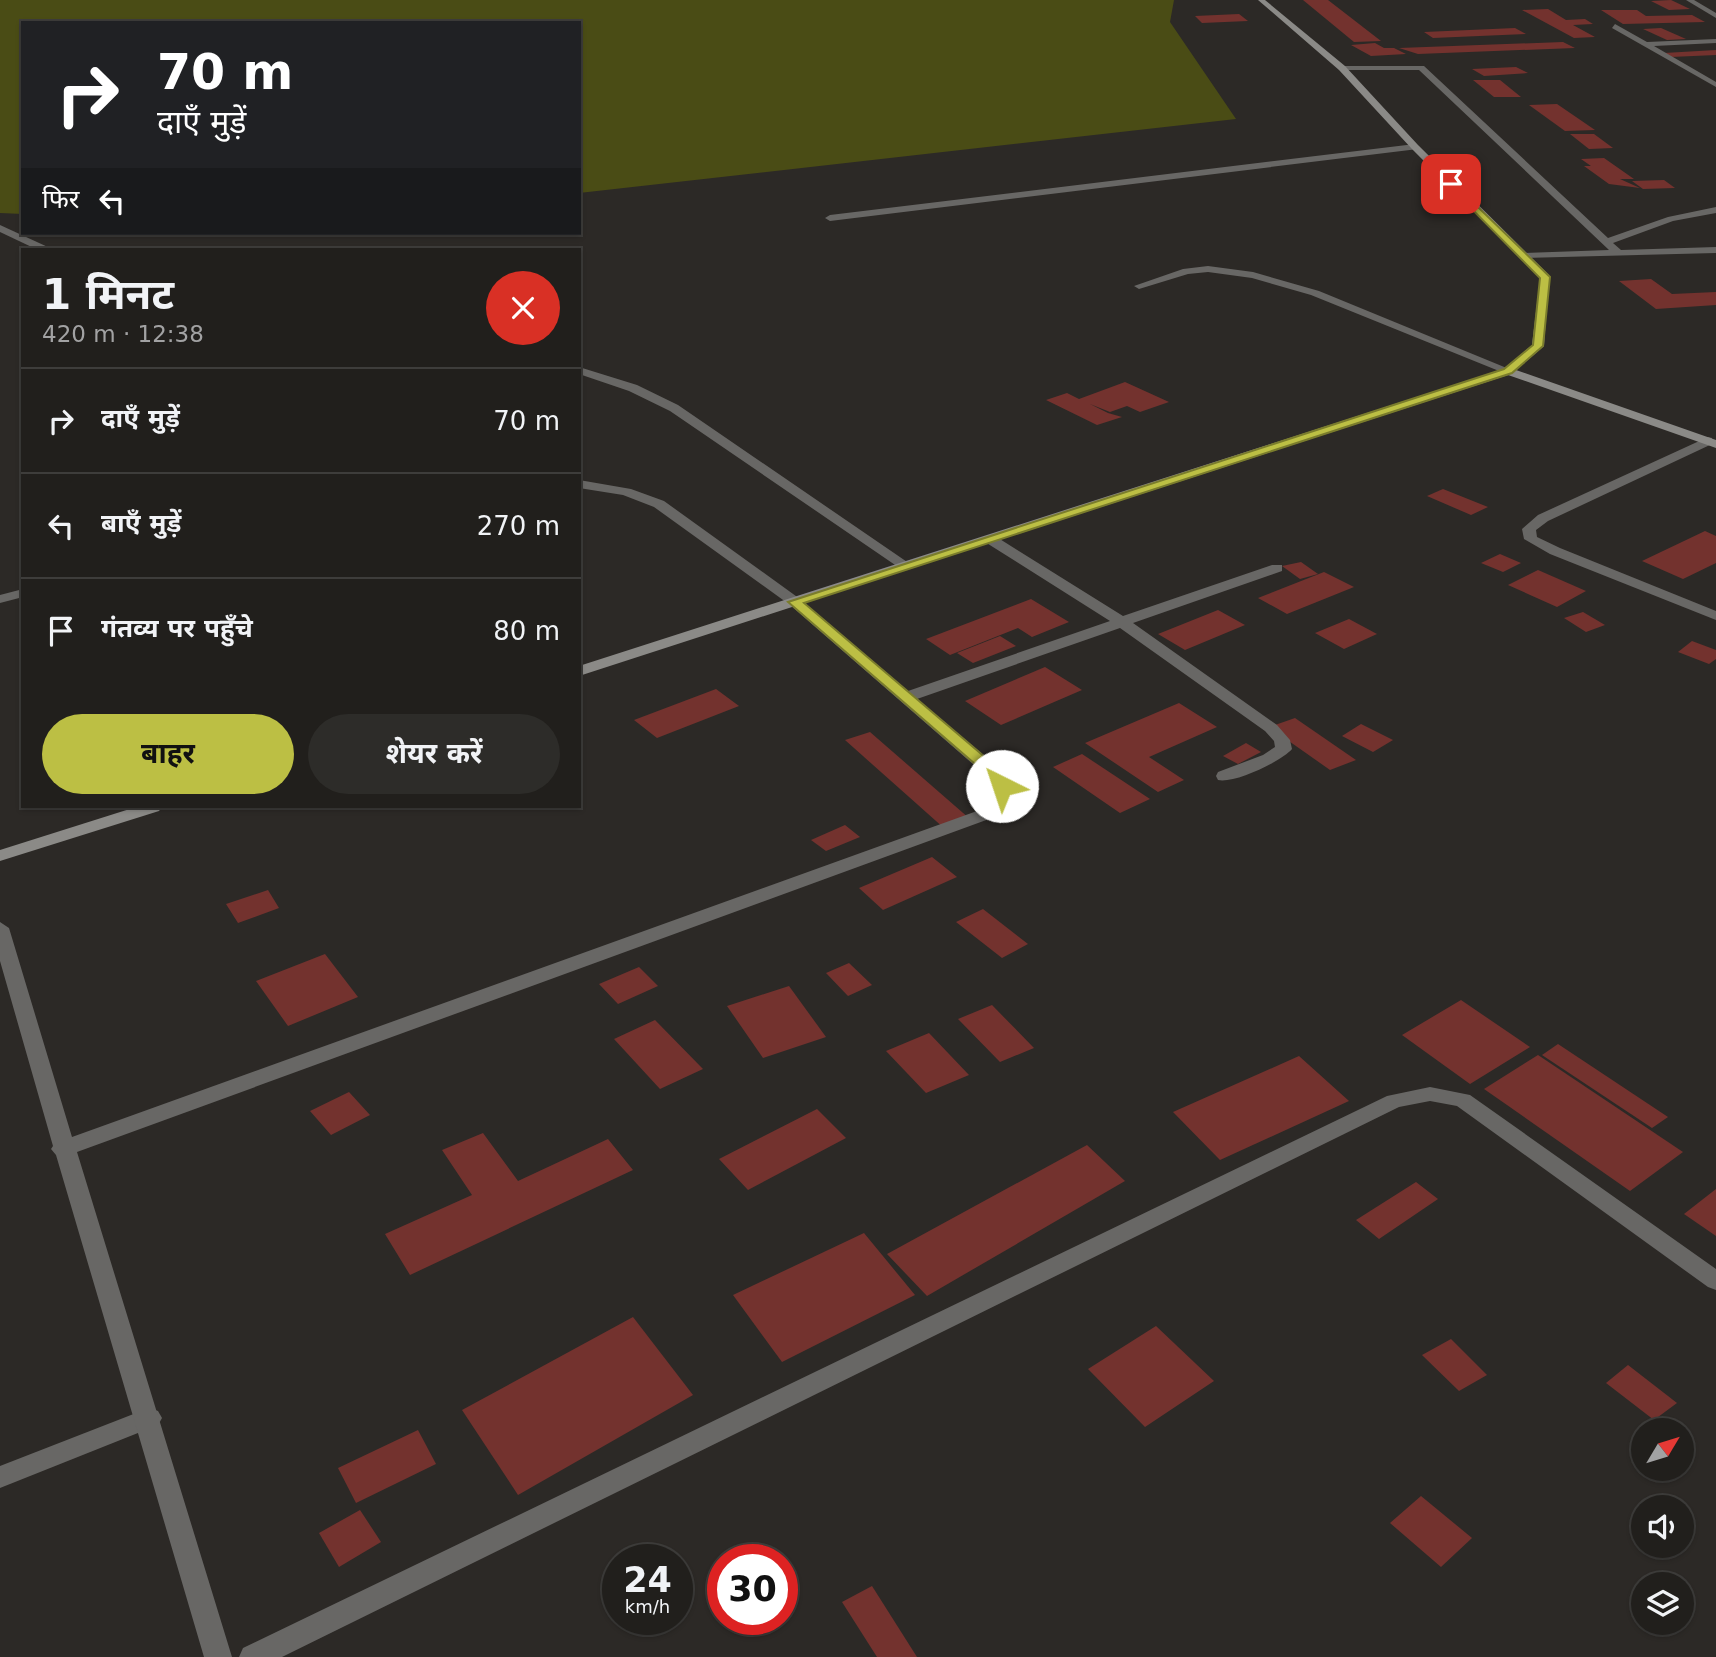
<!DOCTYPE html>
<html lang="hi">
<head>
<meta charset="utf-8">
<style>
  body { margin:0; font-family:"DejaVu Sans","Noto Sans Devanagari",sans-serif; background:#2d2c29; color:#f1f3f6; height:100vh; display:flex; flex-direction:column; font-size:26px; white-space:nowrap }
  * { box-sizing:border-box; margin:0 }
  p { font-size:23px; color:#a2a2a3 }
  .icon { flex:none; width:38px; height:38px; fill:none; stroke:currentColor; stroke-width:2; stroke-linecap:round; stroke-linejoin:round }
  .map { position:relative; flex:1; overflow:hidden }
  .details { position:absolute; left:21px; top:248px; width:560px; height:560px; display:flex; flex-direction:column; background:#211f1c; border-radius:0px; box-shadow:0 2px 5px #0004,0 0 0 2px #3e3d3b }
  .details>* { flex:none }
  .top-card { position:absolute; left:21px; top:21px; width:560px; height:214px; border-radius:0px; box-shadow:0 2px 5px #0004,0 0 0 2px #3e3d3b; background:#202124; color:#fff; overflow:hidden }
  .needle { width:46px; rotate:52deg }
  .controls { position:absolute; left:1631px; top:1418px; display:grid; gap:14px }
  .controls a { display:grid; place-items:center; width:63px; height:63px; border-radius:50%; background:#211f1c; box-shadow:0 2px 5px #0004,0 0 0 2px #3e3d3b; font-size:35px }
  .speed { position:absolute; left:602px; top:1544px; display:flex; gap:14px; font-size:35px; font-weight:700; text-align:center }
  .speed>* { display:grid; place-content:center; width:91px; height:91px; border-radius:50%; background:#211f1c; box-shadow:0 2px 5px #0004,0 0 0 2px #3e3d3b; line-height:1 }
  .speed small { font-size:18px; font-weight:400 }
  .speed .limit { border:10px solid #d22; background:#fff; color:#111 }
  .pin { position:absolute; display:grid; place-items:center; width:60px; height:60px; color:#fff; margin:-30px; border-radius:14px; box-shadow:0 4px 10px #0006 }
  .me { position:absolute; width:77px; margin:-38px; rotate:319deg; stroke-linejoin:round; filter:drop-shadow(0 0 5px #0008) }
  .turn { display:flex; align-items:center; gap:24px; height:147px; padding:0 21px; font-size:32px }
  .turn .icon { width:91px; height:91px; stroke-width:2.5 }
  .turn b { display:block; font-size:49px; line-height:60px }
  .then { display:flex; align-items:center; height:66px; padding:0 21px; background:#0003; gap:14px; font-size:26px }
  .round { display:grid; place-items:center; flex:none; width:74px; height:74px; border-radius:37px; background:#2d2c29 }
  .head { display:flex; align-items:center; justify-content:space-between; height:119px; padding:0 21px }
  h1 { font-size:42px; font-weight:700; line-height:52px }
  .cta { display:flex; gap:14px; margin-top:auto; padding:14px 21px }
  .cta a { flex:1; height:80px; border-radius:42px; background:#bcbf44; color:#111; font-size:28px; font-weight:700; line-height:80px; text-align:center }
  .cta a+a { background:#2d2c29; color:#f1f3f6 }
  ul { padding:0; list-style:none }
  li { display:flex; align-items:center; gap:21px; height:105px; padding:0 21px; border-top:2px solid #3e3d3b }
  li div { flex:1 }
  li b { display:block; font-size:26px }
  li em { font-style:normal }
  .map>svg:first-child { display:block }
  .green { fill:#4a4c15 }
  .building { fill:#73322e }
  .lines { fill:none; stroke-linecap:round; stroke-linejoin:round }
  .lane { fill:#686765; fill-rule:evenodd }
  .street { fill:#686765; fill-rule:evenodd }
  .secondary { fill:#8b8a87; fill-rule:evenodd }
  .route { fill:#bcbf44; stroke:#7a7c2c; stroke-width:2 }
</style>
</head>
<body>
<div class="map">
<svg width="1716" height="1657" viewBox="0 0 1716 1657">
  <rect width="100%" height="100%" fill="#2c2926"/>
  <polygon class="green" points="0,0 1174,0 1170,22 1236,119 579,193 579,23 23,23 23,214 0,213"/>
  <g class="building">
    <polygon points="1303,0 1328,0 1381,41 1354,42"/>
    <polygon points="1671,0 1690,9 1669,10 1651,1"/>
    <polygon points="1548,9 1566,20 1585,19 1593,24 1573,25 1595,37 1574,38 1522,10"/>
    <polygon points="1601,10 1637,10 1646,16 1692,15 1705,22 1623,24"/>
    <polygon points="1239,14 1248,21 1202,23 1195,16"/>
    <polygon points="1515,28 1526,34 1433,38 1424,32"/>
    <polygon points="1661,28 1686,39 1667,40 1643,29"/>
    <polygon points="1563,42 1575,48 1418,54 1399,48"/>
    <polygon points="1375,43 1384,48 1394,48 1406,54 1371,56 1351,45"/>
    <polygon points="1716,50 1716,55 1671,57 1664,53"/>
    <polygon points="1516,67 1528,73 1484,76 1472,69"/>
    <polygon points="1473,80 1500,80 1521,97 1494,97"/>
    <polygon points="1557,104 1595,130 1565,131 1529,105"/>
    <polygon points="1570,134 1594,134 1613,148 1589,149"/>
    <polygon points="1604,158 1634,179 1620,179 1640,188 1609,184 1584,166 1591,166 1581,159"/>
    <polygon points="1664,180 1675,188 1643,189 1632,181"/>
    <polygon points="1651,279 1672,294 1716,292 1716,305 1656,309 1619,281"/>
    <polygon points="1125,382 1169,402 1140,412 1127,406 1110,412 1090,404 1108,413 1122,417 1097,425 1046,400 1067,393 1079,399"/>
    <polygon points="1443,489 1488,507 1471,515 1427,496"/>
    <polygon points="1705,531 1716,536 1716,563 1683,579 1642,561"/>
    <polygon points="1500,554 1521,563 1503,572 1481,563"/>
    <polygon points="1301,562 1318,574 1300,579 1282,566"/>
    <polygon points="1538,570 1586,591 1557,607 1508,585"/>
    <polygon points="1324,572 1354,587 1287,614 1258,598"/>
    <polygon points="1031,599 1069,622 1032,637 1018,628 950,655 926,639"/>
    <polygon points="1218,610 1245,625 1185,650 1158,634"/>
    <polygon points="1583,612 1605,625 1586,632 1564,618"/>
    <polygon points="1349,619 1377,634 1344,649 1315,633"/>
    <polygon points="1000,636 1016,646 973,663 957,653"/>
    <polygon points="1692,641 1716,650 1716,659 1709,664 1678,652"/>
    <polygon points="1045,667 1082,690 1001,725 965,701"/>
    <polygon points="716,689 739,706 657,738 634,720"/>
    <polygon points="1179,703 1217,727 1149,757 1184,780 1158,792 1085,743"/>
    <polygon points="1295,718 1356,760 1330,770 1269,727"/>
    <polygon points="1361,724 1393,740 1373,752 1342,736"/>
    <polygon points="870,732 970,819 945,829 845,740"/>
    <polygon points="1246,743 1261,752 1238,764 1223,756"/>
    <polygon points="1082,754 1150,799 1120,813 1053,767"/>
    <polygon points="845,825 860,837 826,851 811,840"/>
    <polygon points="932,857 957,877 883,910 859,888"/>
    <polygon points="268,890 279,908 238,923 226,904"/>
    <polygon points="983,909 1028,944 1002,958 956,922"/>
    <polygon points="325,954 358,997 288,1026 256,981"/>
    <polygon points="849,963 872,985 848,996 826,973"/>
    <polygon points="639,967 658,986 618,1004 599,984"/>
    <polygon points="789,986 826,1037 763,1058 727,1006"/>
    <polygon points="1461,1000 1530,1047 1470,1084 1402,1035"/>
    <polygon points="992,1005 1034,1048 1000,1062 958,1019"/>
    <polygon points="655,1020 703,1069 660,1089 614,1039"/>
    <polygon points="929,1033 969,1075 926,1093 886,1051"/>
    <polygon points="1558,1044 1668,1117 1652,1128 1542,1055"/>
    <polygon points="1538,1055 1683,1152 1630,1191 1484,1089"/>
    <polygon points="1299,1056 1349,1101 1220,1160 1173,1112"/>
    <polygon points="349,1092 370,1115 331,1135 310,1111"/>
    <polygon points="817,1109 846,1138 748,1190 719,1159"/>
    <polygon points="483,1133 518,1181 608,1139 633,1170 410,1275 385,1234 472,1195 442,1150"/>
    <polygon points="1087,1145 1125,1181 927,1296 887,1254"/>
    <polygon points="1416,1182 1438,1199 1379,1239 1356,1220"/>
    <polygon points="1716,1189 1716,1236 1684,1214"/>
    <polygon points="864,1233 915,1295 782,1362 733,1295"/>
    <polygon points="633,1317 693,1395 518,1495 462,1410"/>
    <polygon points="1156,1326 1214,1381 1145,1427 1088,1369"/>
    <polygon points="1451,1339 1487,1375 1459,1391 1422,1355"/>
    <polygon points="1628,1365 1677,1403 1654,1420 1606,1383"/>
    <polygon points="418,1430 436,1464 356,1503 338,1468"/>
    <polygon points="1421,1496 1472,1538 1441,1567 1390,1523"/>
    <polygon points="360,1510 381,1542 339,1567 319,1533"/>
    <polygon points="872,1586 917,1657 877,1657 842,1602"/>
  </g>
  <g class="lines">
    <g class="lane">
      <polygon points="1686,0 1694,0 1716,13 1716,18"/>
      <polygon points="1615,24 1647,42 1716,39 1716,43 1654,46 1716,82 1716,87 1612,28"/>
      <polygon points="1342,66 1424,66 1608,238 1668,217 1716,207 1716,213 1673,221 1613,243 1621,250 1716,247 1716,253 1520,258 1520,254 1524,253 1609,250 1419,70 1339,70"/>
      <polygon points="1415,144 1418,149 830,221 825,218 830,215"/>
      <polygon points="1208,266 1253,272 1319,291 1514,371 1504,373 1311,295 1252,278 1208,272 1188,274 1139,289 1134,286 1183,269"/>
      <polygon points="23,589 23,597 0,603 0,595"/>
      <polygon points="149,1408 158,1411 162,1418 158,1425 0,1488 0,1466"/>
    </g>
    <g class="street">
      <polygon points="0,225 50,248 51,250 38,250 0,232"/>
      <polygon points="579,367 637,385 678,405 913,566 906,570 901,569 670,411 629,391 579,374"/>
      <polygon points="1708,437 1712,438 1712,444 1548,521 1536,530 1537,537 1560,548 1716,611 1716,620 1550,554 1524,539 1522,529 1538,515"/>
      <path d="M579,480L631,489L664,501L800,599L908,691L1110,621L985,542V536H995L1123,616L1272,565H1282V571L1133,623L1277,725L1290,740L1292,749C1282,761 1234,784 1218,780L1216,776L1218,772L1263,755L1275,747L1274,741L1265,731L1120,628L917,699L986,757L1010,786V805L989,819L77,1152L232,1657H204L56,1155L51,1149L53,1146L0,961V922L9,928L72,1137L977,811L993,803V787L974,765L790,605L654,507L623,495L579,488Z"/>
      <polygon points="1430,1087 1470,1095 1716,1269 1716,1290 1708,1287 1457,1106 1430,1101 1399,1107 282,1657 239,1657 243,1648 1387,1096"/>
    </g>
    <g class="secondary">
      <polygon points="1258,0 1265,0 1345,66 1418,145 1549,275 1544,346 1516,370 1716,440 1716,448 1508,375 579,676 579,666 1504,369 1532,345 1540,278 1412,149 1339,70"/>
      <polygon points="136,807 162,807 159,811 0,861 0,850"/>
    </g>
  </g>
  <polygon class="route" points="1451,181 1550,277 1543,346 1512,373 804,603 986,758 1010,786 1007,789 996,789 975,764 788,602 1504,369 1533,345 1540,278 1448,185"/>
</svg>
<div class="controls">
<a><svg class="needle" viewBox="-14 -14 28 28"><path d="M0-13l5 13h-10z" fill="#e53935"/><path d="M0 13l5-13h-10z" fill="#a2a2a3"/></svg></a>
<a><svg class="icon" aria-label="sound" viewBox="0 0 24 24"><path d="M4 9h4l5-4v14l-5-4H4zM17 9q2 3 0 6"/></svg></a>
<a><svg class="icon" aria-label="layers" viewBox="0 0 24 24"><path d="M12 4l9 5-9 5-9-5zM3 14l9 5 9-5"/></svg></a>
</div>
<div class="speed"><div>24<small>km/h</small></div><div class="limit">30</div></div>
<div class="pin" style="left:1451px;top:184px;background:#d93025"><svg class="icon" aria-label="arrive" viewBox="0 0 24 24"><path d="M6 21V4h12l-3 4 3 4H6"/></svg></div>
<svg class="me" style="left:1002px;top:786px" viewBox="-20 -20 40 40"><circle r="19" fill="#fff"/><path d="M0-13L10 11 0 6-10 11z" fill="#bcbf44"/></svg>
<div class="top-card">
<div class="turn"><svg class="icon" aria-label="right" viewBox="0 0 24 24"><path d="M7 20v-9h11M14 6l5 5-5 5"/></svg><div><b>70 m</b>दाएँ मुड़ें</div></div>
<div class="then">फिर<svg class="icon" aria-label="left" viewBox="0 0 24 24"><path d="M17 20v-9H6M10 6l-5 5 5 5"/></svg></div>
</div>
<section class="details">
<div class="head"><div><h1>1 मिनट</h1><p>420 m · 12:38</p></div><a class="round" style="background:#d93025;color:#fff"><svg class="icon" aria-label="close" viewBox="0 0 24 24"><path d="M6 6l12 12M18 6L6 18"/></svg></a></div>
<ul>
<li><svg class="icon" aria-label="right" viewBox="0 0 24 24"><path d="M7 20v-9h11M14 6l5 5-5 5"/></svg><div><b>दाएँ मुड़ें</b></div><em>70 m</em></li>
<li><svg class="icon" aria-label="left" viewBox="0 0 24 24"><path d="M17 20v-9H6M10 6l-5 5 5 5"/></svg><div><b>बाएँ मुड़ें</b></div><em>270 m</em></li>
<li><svg class="icon" aria-label="arrive" viewBox="0 0 24 24"><path d="M6 21V4h12l-3 4 3 4H6"/></svg><div><b>गंतव्य पर पहुँचे</b></div><em>80 m</em></li>
</ul>
<div class="cta"><a>बाहर</a><a>शेयर करें</a></div>
</section>
</div>
</body>
</html>
